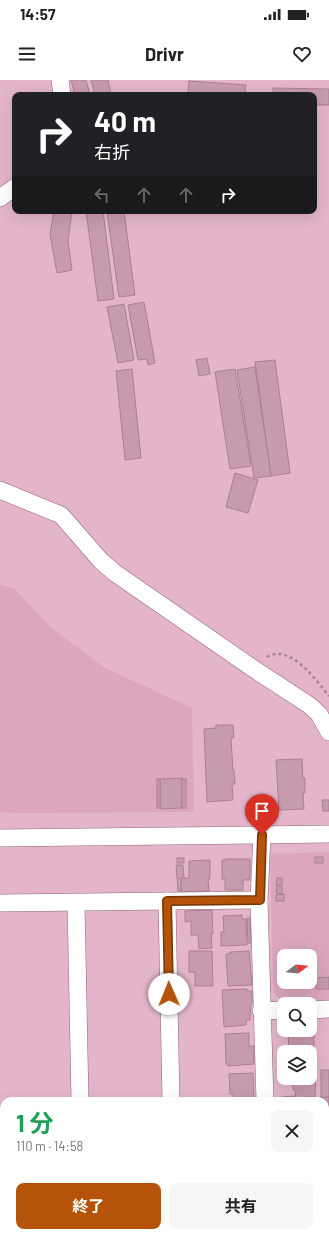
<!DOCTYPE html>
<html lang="ja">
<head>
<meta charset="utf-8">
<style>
  body { margin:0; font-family:Barlow,"Noto Sans JP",sans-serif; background:#f6f6f6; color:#222; height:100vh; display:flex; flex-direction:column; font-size:15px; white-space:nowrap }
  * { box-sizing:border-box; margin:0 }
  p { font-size:13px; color:#767676 }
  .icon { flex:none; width:22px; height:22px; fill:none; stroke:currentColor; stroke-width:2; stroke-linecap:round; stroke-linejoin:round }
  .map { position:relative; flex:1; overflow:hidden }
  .sheet { position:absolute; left:0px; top:1017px; width:329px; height:140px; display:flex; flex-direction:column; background:#fff; border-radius:12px 12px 0 0; box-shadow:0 4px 16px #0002 }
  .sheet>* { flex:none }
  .top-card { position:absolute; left:12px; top:12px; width:305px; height:122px; border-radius:8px; box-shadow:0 4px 16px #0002; background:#202124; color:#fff; overflow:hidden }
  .needle { width:26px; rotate:74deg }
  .tools { position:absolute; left:277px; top:869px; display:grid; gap:8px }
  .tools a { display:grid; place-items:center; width:40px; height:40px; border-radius:8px; background:#fff; box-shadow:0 4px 16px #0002; font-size:20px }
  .pin { position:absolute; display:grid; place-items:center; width:34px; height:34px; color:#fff; margin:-41px -17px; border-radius:50% 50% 50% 0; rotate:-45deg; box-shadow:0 0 4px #0007 }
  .pin .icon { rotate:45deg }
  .me { position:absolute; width:44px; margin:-22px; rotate:359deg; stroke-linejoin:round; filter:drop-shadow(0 0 3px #0008) }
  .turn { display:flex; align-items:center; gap:14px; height:84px; padding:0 16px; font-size:18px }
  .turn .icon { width:52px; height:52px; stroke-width:2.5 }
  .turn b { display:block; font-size:28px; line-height:34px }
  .lanes { display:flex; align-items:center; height:38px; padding:0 16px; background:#0003; justify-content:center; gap:20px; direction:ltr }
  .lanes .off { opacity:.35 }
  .round { display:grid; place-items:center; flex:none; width:42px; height:42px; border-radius:8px; background:#f6f6f6 }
  .head { display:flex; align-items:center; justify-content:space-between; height:68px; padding:0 16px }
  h1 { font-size:24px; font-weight:700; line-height:30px; color:#1e9e55 }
  .button { display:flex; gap:8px; margin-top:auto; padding:8px 16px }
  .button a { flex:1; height:46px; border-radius:8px; background:#b45309; color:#fff; font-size:16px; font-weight:700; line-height:46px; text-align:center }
  .button a+a { background:#f6f6f6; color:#222 }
  .status { display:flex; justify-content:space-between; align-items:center; height:28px; padding:0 20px; background:#fff; direction:ltr }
  .status svg { height:11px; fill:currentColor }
  header { display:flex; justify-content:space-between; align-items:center; height:52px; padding:0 16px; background:#fff; font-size:18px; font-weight:700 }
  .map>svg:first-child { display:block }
  .built { fill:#dba6be; fill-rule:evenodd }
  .building { fill:#c89aae; stroke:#ab7f93 }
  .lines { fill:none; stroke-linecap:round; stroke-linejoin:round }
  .street-casing { stroke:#8f6477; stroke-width:18 }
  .secondary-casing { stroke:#8f6477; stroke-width:24 }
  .path { stroke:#aa8595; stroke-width:2.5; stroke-dasharray:3 3; stroke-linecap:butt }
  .street { stroke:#fff; stroke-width:17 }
  .secondary { stroke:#fff; stroke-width:22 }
  .route-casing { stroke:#753606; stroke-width:10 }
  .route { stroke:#b45309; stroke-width:7 }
</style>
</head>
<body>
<div class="status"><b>14:57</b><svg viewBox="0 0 49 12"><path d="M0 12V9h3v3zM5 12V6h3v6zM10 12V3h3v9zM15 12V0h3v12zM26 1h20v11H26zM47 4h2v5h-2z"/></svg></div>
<header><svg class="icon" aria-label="menu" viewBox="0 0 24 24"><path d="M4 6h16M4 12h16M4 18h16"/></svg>Drivr<svg class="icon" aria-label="heart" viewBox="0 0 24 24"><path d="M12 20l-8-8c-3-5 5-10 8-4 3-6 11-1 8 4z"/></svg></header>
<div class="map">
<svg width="329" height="1157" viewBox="0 0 329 1157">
  <rect width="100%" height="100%" fill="#e4b5ca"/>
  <g class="built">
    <polygon points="0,504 15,509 49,546 105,588 192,628 194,732 16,733 0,732"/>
    <path d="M329,772V920L287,921L279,919L274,912L273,902L270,774ZM284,876H310V902H284Z"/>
  </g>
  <g class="building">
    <polygon points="71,0 86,0 90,15 75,15"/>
    <polygon points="91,0 108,0 111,15 95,15"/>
    <polygon points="189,1 246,5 245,15 188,15"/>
    <polygon points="273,8 329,9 329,25 314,25 314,15 273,15"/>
    <polygon points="54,131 72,131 68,161 72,190 57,193 50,154"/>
    <polygon points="86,131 103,131 114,219 98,221"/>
    <polygon points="107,131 124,131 135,215 119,217"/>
    <polygon points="144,222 155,283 148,285 147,279 138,280 128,225"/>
    <polygon points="124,224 134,280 118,283 107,227"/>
    <polygon points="207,278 210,294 199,296 196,280"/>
    <polygon points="275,280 290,393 271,396 255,282"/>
    <polygon points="255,287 271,396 254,398 237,290"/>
    <polygon points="132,289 141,378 125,380 116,291"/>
    <polygon points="235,289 251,386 230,389 215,292"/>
    <polygon points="235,393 258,400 248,433 226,427"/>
    <polygon points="216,645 233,645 234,658 231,658 233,690 234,690 235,704 232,704 233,720 207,722 204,649 216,648"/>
    <polygon points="302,679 303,698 305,698 305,713 303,712 304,729 279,730 276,680"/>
    <polygon points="182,698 182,728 160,729 160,699"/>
    <rect x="157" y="699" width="3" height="29"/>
    <rect x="182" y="699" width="4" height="29"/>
    <polygon points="322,720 329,720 329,731 323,731"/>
    <rect x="315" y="777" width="8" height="6"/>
    <rect x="177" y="778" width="7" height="5"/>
    <polygon points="225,779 250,779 250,800 243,800 243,810 225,810 225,799 222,799 222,780 226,780"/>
    <polygon points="210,780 210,799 208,799 209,811 181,812 181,798 189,798 189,781"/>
    <polygon points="176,785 183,785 184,798 181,798 181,811 178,811"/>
    <polygon points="277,798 282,798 282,805 276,805"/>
    <polygon points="277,806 282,806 282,814 276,813"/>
    <polygon points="284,814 284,821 276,821 276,815"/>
    <polygon points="212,830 213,854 211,854 212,868 199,869 198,855 191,855 191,841 185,842 185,831"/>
    <polygon points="242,835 242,839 246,839 247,865 221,866 221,852 224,852 223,836"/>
    <polygon points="247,838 250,838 251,863 248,863"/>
    <polygon points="189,871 212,871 213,906 195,906 195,892 189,892"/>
    <polygon points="249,871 252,905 228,906 226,874 230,874 230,872"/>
    <polygon points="329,897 329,909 316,909 316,898"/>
    <polygon points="247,909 247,911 252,911 252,923 251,923 250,940 246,940 246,945 224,947 222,910"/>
    <polygon points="310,940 312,940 312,943 314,943 314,981 310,981 310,972 289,972 288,951 310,950"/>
    <polygon points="249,953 249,966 254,966 254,984 228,986 228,984 226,984 225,954"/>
    <polygon points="310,986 314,986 315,995 316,995 315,1017 296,1018 295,1010 293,1009 292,998 310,998"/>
    <polygon points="321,990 329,990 329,1017 321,1018"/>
    <polygon points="253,993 254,1019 233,1020 233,1014 230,1014 229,994"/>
    <polygon points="295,1016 295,1021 281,1021 281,1017"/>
    <polygon points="329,1017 329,1028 325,1028 325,1021 319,1021 319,1018"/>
    <rect x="290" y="1153" width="26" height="4"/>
  </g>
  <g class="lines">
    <g class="street-casing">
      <g id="street">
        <polyline points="60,0 62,15"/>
        <polyline points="0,118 15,107"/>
        <polyline points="0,410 61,435 101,481 115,493 251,587 309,625 319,634 329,652"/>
        <polyline points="262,755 259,820 265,1021"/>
        <polyline points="0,758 329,754"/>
        <polyline points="167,821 171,1021"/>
        <polyline points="0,823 259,820"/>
        <polyline points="76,823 80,1021"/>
        <polyline points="310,930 329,929"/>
        <polyline points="261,931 284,930"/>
        <polyline points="325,1037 329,1037"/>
        <polyline points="0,1043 4,1043"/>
        <polyline points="155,1153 159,1157"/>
        <polyline points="95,1157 102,1153"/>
      </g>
    </g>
    <g class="secondary-casing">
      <g id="secondary">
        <polyline points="325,1107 329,1107"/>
        <polyline points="0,1114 4,1114"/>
      </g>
    </g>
    <path class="path" d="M267,577C290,563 316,600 329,616"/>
    <use href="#street" class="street"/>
    <use href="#secondary" class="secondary"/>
  </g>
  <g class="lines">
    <g class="route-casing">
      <polyline id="route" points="169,914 167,821 260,820 262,755"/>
    </g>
    <use href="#route" class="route"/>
  </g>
</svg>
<div class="tools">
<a><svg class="needle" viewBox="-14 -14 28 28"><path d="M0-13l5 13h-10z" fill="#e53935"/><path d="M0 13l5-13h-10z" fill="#767676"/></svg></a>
<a><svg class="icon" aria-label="search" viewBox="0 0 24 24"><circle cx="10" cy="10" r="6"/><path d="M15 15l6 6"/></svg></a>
<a><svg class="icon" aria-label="layers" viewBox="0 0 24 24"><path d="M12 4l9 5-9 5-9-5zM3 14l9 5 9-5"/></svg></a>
</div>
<div class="pin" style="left:262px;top:755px;background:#d93025"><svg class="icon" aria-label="arrive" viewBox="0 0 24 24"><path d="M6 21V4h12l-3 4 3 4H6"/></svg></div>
<svg class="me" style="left:169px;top:914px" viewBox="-20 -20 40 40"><circle r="19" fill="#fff"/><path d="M0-13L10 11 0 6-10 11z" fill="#b45309"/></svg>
<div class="top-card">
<div class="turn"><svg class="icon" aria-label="right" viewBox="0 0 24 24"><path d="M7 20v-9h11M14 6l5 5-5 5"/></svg><div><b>40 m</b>右折</div></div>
<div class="lanes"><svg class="icon off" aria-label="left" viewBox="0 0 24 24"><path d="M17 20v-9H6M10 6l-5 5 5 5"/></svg><svg class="icon off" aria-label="ahead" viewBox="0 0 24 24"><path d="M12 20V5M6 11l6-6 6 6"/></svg><svg class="icon off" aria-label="ahead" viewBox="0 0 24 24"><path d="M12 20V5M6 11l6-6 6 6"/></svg><svg class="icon" aria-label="right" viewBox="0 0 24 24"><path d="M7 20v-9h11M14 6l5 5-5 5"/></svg></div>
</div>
<section class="sheet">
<div class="head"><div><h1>1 分</h1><p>110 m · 14:58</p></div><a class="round"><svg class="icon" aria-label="close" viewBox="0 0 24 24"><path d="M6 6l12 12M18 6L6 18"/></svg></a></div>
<div class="button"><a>終了</a><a>共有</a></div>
</section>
</div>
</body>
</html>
